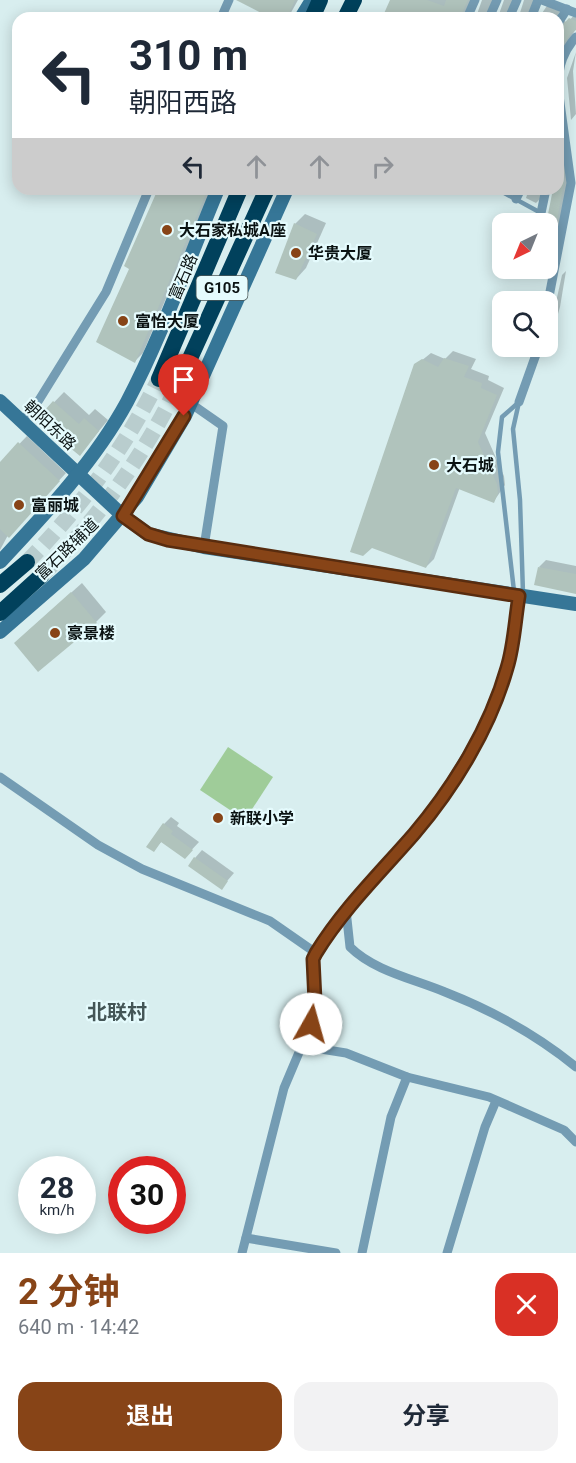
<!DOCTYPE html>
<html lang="zh">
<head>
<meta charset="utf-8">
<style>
  body { margin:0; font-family:Roboto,"Noto Sans SC",sans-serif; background:#f2f2f3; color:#1f2937; height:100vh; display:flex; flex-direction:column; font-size:22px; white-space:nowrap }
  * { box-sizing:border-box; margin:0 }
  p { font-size:20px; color:#747a83 }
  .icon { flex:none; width:33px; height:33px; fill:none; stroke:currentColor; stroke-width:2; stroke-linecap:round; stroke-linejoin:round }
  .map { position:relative; height:1253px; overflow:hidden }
  .panel { display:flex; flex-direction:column; background:#fff; flex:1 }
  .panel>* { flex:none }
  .guide { position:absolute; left:12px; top:12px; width:552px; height:183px; border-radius:18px; box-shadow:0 3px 15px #0003; background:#fff; color:#1f2937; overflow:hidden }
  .needle { width:39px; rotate:223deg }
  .controls { position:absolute; left:492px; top:213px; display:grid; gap:12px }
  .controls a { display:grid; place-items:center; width:66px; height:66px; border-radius:12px; background:#fff; box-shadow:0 3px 15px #0003; font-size:30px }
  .speed { position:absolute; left:18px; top:1156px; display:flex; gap:12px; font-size:30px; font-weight:700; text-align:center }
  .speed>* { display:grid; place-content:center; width:78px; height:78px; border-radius:50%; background:#fff; box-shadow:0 3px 15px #0003; line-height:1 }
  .speed small { font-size:15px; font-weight:400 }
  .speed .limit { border:9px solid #d22; background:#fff; color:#111 }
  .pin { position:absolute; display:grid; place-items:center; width:51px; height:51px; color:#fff; margin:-62px -26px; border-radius:50% 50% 50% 0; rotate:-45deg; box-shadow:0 0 6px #0007 }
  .pin .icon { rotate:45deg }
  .me { position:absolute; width:66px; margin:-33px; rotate:7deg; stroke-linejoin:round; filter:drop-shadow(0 0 4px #0008) }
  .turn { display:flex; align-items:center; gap:21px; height:126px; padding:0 18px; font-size:27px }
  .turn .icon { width:78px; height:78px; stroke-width:2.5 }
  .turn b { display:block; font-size:42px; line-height:51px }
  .lanes { display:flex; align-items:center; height:57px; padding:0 18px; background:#0003; justify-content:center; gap:30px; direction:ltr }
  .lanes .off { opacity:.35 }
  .round { display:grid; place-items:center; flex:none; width:63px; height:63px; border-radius:18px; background:#f2f2f3 }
  .head { display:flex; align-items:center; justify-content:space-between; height:102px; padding:0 18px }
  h1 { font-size:36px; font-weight:700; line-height:45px; color:#874417 }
  .action { display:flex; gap:12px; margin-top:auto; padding:12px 18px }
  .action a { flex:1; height:69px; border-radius:18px; background:#874417; color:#fff; font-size:24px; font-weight:700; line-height:69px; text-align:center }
  .action a+a { background:#f2f2f3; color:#1f2937 }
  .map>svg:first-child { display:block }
  .green { fill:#9fcc99 }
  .shadow { fill:#0003 }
  .building { fill:#b0c3bc }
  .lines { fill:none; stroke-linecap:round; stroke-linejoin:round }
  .highway-tunnel { stroke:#b9cdce; stroke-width:16; stroke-dasharray:16 8; stroke-linecap:butt }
  .lane { stroke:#749cb3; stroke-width:4.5 }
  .street { stroke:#749cb3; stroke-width:9 }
  .secondary { stroke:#367697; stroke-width:14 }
  .highway { stroke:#01415c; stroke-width:16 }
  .route-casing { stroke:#582c0f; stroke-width:15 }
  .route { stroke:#874417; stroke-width:10 }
  .poi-dot { fill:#874417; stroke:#e5fbfd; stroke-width:2 }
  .labels { text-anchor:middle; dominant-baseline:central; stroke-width:4.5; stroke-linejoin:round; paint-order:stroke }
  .shield { fill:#e5fbfd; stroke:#4c5858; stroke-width:1.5 }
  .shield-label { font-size:15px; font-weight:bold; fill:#0a1212 }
  .poi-label { font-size:16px; font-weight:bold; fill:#0a1212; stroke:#e5fbfd; text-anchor:start }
  .street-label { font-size:16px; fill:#0a1212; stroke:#e5fbfd }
  .quarter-label { font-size:20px; font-weight:bold; fill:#445657; stroke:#e5fbfd }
</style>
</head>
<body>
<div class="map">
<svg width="576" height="1253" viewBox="0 0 576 1253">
  <rect width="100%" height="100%" fill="#d8eeef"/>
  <polygon class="green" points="228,747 273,777 245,820 200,790"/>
  <g class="shadow">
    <polygon points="241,0 298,0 288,18 276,18"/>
    <polygon points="391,0 471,0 471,17 476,17 482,0 493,0 493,17 498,17 504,0 513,0 514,17 519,16 524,0 535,0 534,15 540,16 551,0 563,5 558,15 567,23 576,13 576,29 564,47 559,80 571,174 558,243 550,251 548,250 548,231 554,189 558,189 558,18 384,18"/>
    <polygon points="241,12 254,18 235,18"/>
    <polygon points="576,52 573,71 576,114 571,120 567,78"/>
    <polygon points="159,189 212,189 143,353 134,362 131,268"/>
    <polygon points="529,189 545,189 543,196 536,203 526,198"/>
    <polygon points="305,214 326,223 306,268 296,279 277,272 295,224"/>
    <polygon points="566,271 560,307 552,335 548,339 548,302 551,299 556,302 562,275"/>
    <polygon points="453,351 476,359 471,369 489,376 488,380 504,388 485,433 504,476 505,485 494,501 460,487 434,559 426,567 416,365 431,353 445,359"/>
    <polygon points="64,392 89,415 95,409 108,420 80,454 38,419"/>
    <polygon points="27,436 66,473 7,537 0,550 0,464"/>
    <polygon points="546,560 576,566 576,592 539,567"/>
    <polygon points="82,583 106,612 96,622 26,633"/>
    <polygon points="171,817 179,823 177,826 199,842 185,857 162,841 154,850 164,824"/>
    <polygon points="202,850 234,873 221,888 195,858"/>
  </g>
  <g class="building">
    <polygon points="236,0 295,0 287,18 271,18"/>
    <polygon points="390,0 427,0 444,6 446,0 468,0 460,18 382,18"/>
    <polygon points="569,18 576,21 576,30 571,33 558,52 558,30"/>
    <polygon points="558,138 564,183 551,252 548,252 546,224 553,189 558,189"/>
    <polygon points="158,189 208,189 135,363 96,342 129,269 124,266"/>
    <polygon points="294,223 317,234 296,280 275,273"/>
    <polygon points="444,358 469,366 464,377 482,383 481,388 497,395 478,442 497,484 498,493 494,503 456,488 426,568 372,548 363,556 350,552 414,364 422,359 438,367"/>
    <polygon points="53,401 79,424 84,418 99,431 80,456 36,420"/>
    <polygon points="18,442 60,481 9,538 0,529 0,462"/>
    <polygon points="538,567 576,574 576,594 534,585"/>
    <polygon points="71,592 97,623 38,672 14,643"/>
    <polygon points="163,823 173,831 171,834 193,850 185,859 161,842 154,852 146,847"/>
    <polygon points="194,857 228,881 222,890 188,866"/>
  </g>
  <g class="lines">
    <g class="highway-tunnel">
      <path d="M27,562C81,507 125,448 159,379"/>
      <path d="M41,576C97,519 142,460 177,387"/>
    </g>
    <g class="lane">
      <polyline points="497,189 541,213"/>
      <polyline points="519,402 513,429 520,500 523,593"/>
      <polyline points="514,591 498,452 502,417 519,402"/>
    </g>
    <g class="street">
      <polyline points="542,0 576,13"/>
      <polyline points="221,18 229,0"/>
      <polyline points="467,18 475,0"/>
      <polyline points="489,18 497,0"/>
      <polyline points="509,18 517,0"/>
      <polyline points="531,18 538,0"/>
      <polyline points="558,23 567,9"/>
      <path d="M558,84C559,65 563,52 576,37"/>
      <polyline points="516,199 521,189"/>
      <polyline points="541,213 546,189"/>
      <polyline points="548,302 571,183 558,88"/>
      <polyline points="519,402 539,346"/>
      <polyline points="190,403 223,426 204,547"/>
      <polyline points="22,421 39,400 106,292 149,189"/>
      <polyline points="0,777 98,845 142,869 270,921 316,953"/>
      <path d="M346,910L350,947C374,971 414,979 445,992C491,1010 538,1036 576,1067"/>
      <polyline points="302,1046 346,1053 407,1077"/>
      <polyline points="246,1238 336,1253"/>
      <polyline points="242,1253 284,1088 311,1024 315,1001 313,959 346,910 416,832 436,805 494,710 508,666 519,596"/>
      <polyline points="362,1253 391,1117 407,1077 489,1097 564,1130 576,1142"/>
      <polyline points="447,1253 485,1127 496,1101"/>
    </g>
    <g class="secondary">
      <polyline points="301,18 312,0"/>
      <polyline points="0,401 123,516 148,534 204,547 576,604"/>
      <path d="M0,562C45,514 95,461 127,402C162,336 189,258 218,189"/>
      <polyline points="0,632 84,559 137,497 185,416 287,189"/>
    </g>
    <g class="highway">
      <polyline points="312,18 320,0"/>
      <polyline points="345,18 354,0"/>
      <polyline points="159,379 240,189"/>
      <polyline points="177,387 267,189"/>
      <polyline points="0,585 27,562"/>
      <polyline points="0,613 41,576"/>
    </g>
  </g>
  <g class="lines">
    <g class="route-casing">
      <path id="route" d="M184,416L123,516L148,534L168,540L519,596C515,620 514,646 507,668C490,728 454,787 414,834C380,873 343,909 316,953L313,959L315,1001L311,1024"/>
    </g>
    <use href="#route" class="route"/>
  </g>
  <g class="poi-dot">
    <circle cx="167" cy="230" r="6"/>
    <circle cx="296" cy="253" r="6"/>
    <circle cx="123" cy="321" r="6"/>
    <circle cx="434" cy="465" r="6"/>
    <circle cx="19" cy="505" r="6"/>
    <circle cx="55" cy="633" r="6"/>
    <circle cx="218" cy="818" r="6"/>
  </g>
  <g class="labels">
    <rect class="shield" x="196.5" y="276" width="51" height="24" rx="4.5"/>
    <g class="shield-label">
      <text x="222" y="288">G105</text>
    </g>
    <g class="poi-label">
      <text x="179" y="230">大石家私城A座</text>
      <text x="308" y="253">华贵大厦</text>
      <text x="135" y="321">富怡大厦</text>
      <text x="446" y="465">大石城</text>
      <text x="31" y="505">富丽城</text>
      <text x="67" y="633">豪景楼</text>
      <text x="230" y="818">新联小学</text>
    </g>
    <g class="street-label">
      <text transform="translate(183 277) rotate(-67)">富石路</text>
      <text transform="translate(50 425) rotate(43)">朝阳东路</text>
      <text transform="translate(67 549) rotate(-44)">富石路辅道</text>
    </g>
    <g class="quarter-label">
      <text x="117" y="1012">北联村</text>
    </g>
  </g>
</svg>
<div class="controls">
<a><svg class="needle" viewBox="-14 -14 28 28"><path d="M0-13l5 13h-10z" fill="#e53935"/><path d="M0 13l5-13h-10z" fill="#747a83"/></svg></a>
<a><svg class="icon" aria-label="search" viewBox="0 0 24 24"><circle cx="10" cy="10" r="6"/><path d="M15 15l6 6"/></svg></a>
</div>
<div class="speed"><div>28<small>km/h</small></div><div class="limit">30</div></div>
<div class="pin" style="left:184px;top:416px;background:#d93025"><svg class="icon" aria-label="arrive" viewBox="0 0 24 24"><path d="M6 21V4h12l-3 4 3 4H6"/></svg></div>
<svg class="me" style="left:311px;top:1024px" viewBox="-20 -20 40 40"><circle r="19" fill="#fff"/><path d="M0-13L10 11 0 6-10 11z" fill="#874417"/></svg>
<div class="guide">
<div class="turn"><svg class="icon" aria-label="left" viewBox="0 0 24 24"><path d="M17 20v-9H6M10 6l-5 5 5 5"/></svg><div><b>310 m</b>朝阳西路</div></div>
<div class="lanes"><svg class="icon" aria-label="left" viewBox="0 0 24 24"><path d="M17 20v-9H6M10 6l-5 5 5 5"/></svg><svg class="icon off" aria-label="ahead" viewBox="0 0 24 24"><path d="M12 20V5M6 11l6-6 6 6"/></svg><svg class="icon off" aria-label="ahead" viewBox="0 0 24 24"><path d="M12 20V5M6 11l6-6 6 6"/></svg><svg class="icon off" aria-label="right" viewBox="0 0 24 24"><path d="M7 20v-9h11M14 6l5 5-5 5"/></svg></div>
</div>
</div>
<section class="panel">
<div class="head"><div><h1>2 分钟</h1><p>640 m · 14:42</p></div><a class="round" style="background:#d93025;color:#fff"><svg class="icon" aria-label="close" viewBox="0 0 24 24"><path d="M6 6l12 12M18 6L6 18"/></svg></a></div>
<div class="action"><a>退出</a><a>分享</a></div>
</section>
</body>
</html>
